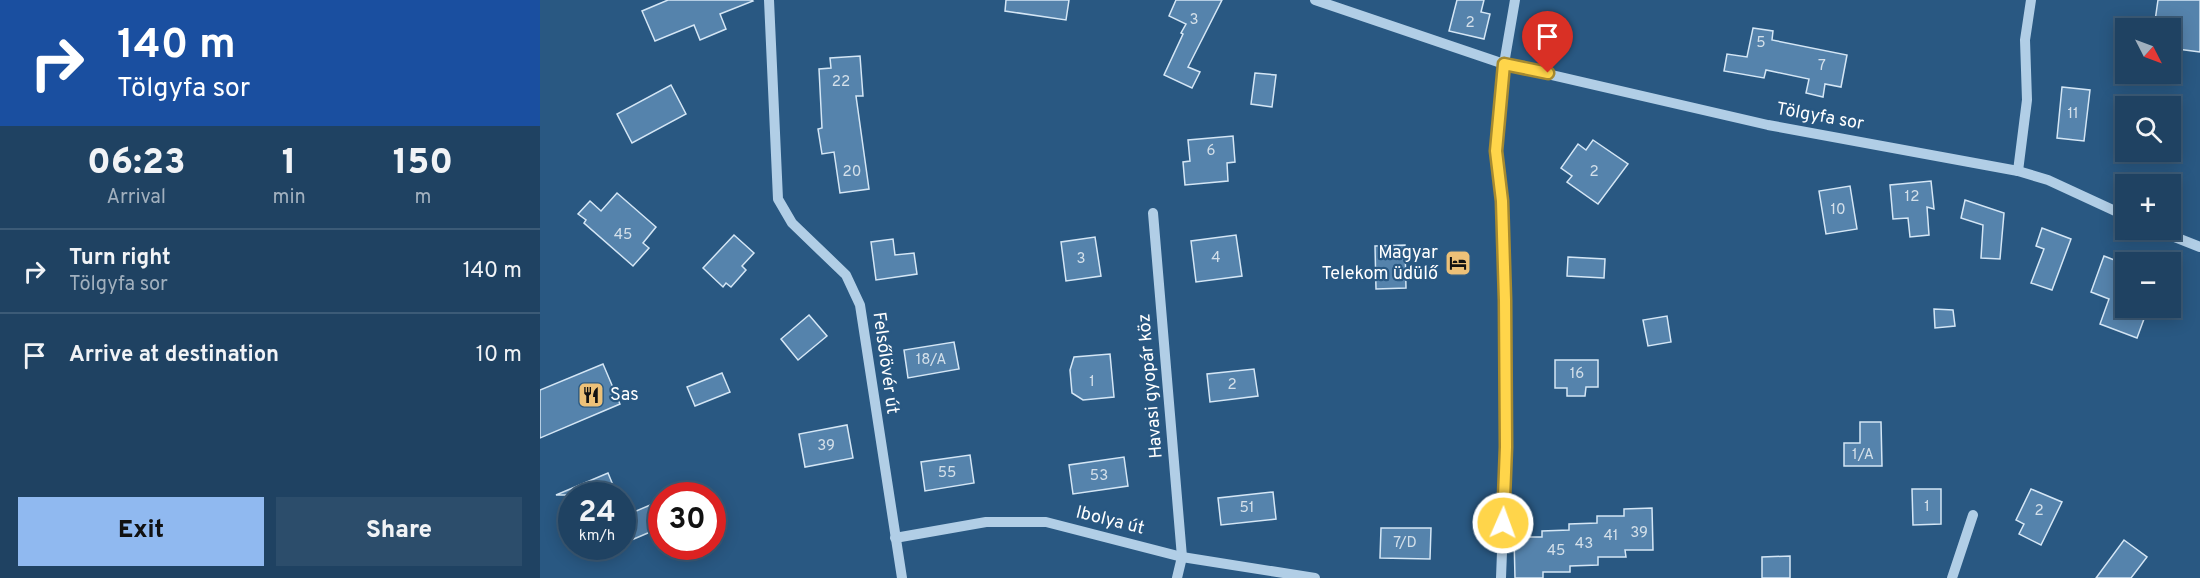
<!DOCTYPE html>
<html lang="en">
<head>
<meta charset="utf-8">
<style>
  body { margin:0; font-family:Overpass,sans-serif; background:#2c4d6b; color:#f1f3f6; height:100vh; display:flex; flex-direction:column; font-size:22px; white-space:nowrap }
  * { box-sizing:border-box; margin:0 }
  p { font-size:20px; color:#a1b0be }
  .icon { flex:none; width:33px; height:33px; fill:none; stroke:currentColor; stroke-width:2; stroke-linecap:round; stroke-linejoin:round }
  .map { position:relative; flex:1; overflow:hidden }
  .panel { display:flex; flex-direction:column; background:#1f4262; width:540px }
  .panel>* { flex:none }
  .hud { background:#1a4fa0; color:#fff; overflow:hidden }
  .needle { width:39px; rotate:132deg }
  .buttons { position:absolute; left:1575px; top:18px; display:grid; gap:12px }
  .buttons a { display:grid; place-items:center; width:66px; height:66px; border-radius:0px; background:#1f4262; box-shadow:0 3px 15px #0003,0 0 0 2px #3c5b77; font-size:30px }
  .speed { position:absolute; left:18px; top:482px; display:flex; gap:12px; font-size:30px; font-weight:700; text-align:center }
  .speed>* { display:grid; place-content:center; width:78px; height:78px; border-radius:50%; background:#1f4262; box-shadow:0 3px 15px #0003,0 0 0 2px #3c5b77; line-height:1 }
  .speed small { font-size:15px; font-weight:400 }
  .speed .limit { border:9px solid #d22; background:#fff; color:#111 }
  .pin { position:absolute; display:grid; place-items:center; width:51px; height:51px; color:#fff; margin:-62px -26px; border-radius:50% 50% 50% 0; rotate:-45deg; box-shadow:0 0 6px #0007 }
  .pin .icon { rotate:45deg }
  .me { position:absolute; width:66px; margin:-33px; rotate:2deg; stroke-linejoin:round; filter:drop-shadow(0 0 4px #0008) }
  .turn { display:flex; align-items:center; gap:21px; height:126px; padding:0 18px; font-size:27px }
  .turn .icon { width:78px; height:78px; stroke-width:2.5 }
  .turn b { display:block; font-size:42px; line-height:51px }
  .eta { display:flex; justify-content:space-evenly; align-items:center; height:102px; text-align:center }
  .eta b { font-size:36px; font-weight:800; line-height:42px }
  .cta { display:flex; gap:12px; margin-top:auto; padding:12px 18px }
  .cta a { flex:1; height:69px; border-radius:0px; background:#90b9f0; color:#111; font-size:24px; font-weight:800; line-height:69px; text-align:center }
  .cta a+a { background:#2c4d6b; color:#f1f3f6 }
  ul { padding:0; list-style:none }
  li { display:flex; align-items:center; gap:18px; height:84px; padding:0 18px; border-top:2px solid #3c5b77 }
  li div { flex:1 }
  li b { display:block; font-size:22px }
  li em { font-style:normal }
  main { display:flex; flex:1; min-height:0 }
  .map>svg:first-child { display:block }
  .building { fill:#5583ac; stroke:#d4e6f5; stroke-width:1.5 }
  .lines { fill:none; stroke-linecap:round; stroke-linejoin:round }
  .minor { stroke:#b1cee6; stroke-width:10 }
  .route-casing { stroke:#a68a30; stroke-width:15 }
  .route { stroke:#ffd54a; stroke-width:10 }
  .labels { text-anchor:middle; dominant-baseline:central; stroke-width:4.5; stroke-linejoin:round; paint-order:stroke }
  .number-label { font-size:15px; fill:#d4e0ea }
  .street-label { font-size:18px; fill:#fff; stroke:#295882 }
  .poi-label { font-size:18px; fill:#fff; stroke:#295882; text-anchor:end }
</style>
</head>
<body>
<main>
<section class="panel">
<div class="hud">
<div class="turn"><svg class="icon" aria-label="right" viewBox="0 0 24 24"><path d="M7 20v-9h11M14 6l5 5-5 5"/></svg><div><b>140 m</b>Tölgyfa sor</div></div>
</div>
<div class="eta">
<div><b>06:23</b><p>Arrival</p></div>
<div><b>1</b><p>min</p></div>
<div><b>150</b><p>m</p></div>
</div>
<ul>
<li><svg class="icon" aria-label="right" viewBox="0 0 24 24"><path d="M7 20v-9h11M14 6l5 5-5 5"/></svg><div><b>Turn right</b><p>Tölgyfa sor</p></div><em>140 m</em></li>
<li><svg class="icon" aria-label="arrive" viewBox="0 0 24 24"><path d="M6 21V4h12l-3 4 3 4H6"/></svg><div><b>Arrive at destination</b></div><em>10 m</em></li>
</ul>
<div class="cta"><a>Exit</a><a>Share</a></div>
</section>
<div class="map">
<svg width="1660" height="578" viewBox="0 0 1660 578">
  <rect width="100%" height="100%" fill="#295882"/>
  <g class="building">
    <polygon points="128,0 212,0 213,1 180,14 186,29 160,40 154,25 115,41 102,11"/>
    <polygon points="466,0 529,0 526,20 465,11"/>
    <polygon points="636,0 682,0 648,67 660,72 652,88 624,75 643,34 641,33 646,24 629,16"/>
    <polygon points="917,0 944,0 941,12 950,14 944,39 909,31"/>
    <polygon points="1618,0 1660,0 1660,52 1630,48 1630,28 1614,28"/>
    <polygon points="1213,28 1233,31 1232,40 1307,55 1301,87 1285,84 1283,97 1266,93 1269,79 1226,70 1224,78 1184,71 1187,54 1207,57"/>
    <polygon points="320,56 323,96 316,96 329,189 300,193 294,152 282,154 278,129 282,128 279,69 291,68 290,58"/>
    <polygon points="715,73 736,75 732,107 711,104"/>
    <polygon points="131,85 146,114 92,143 77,114"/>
    <polygon points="1522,87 1550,90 1544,141 1517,138"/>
    <polygon points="693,136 695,162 687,163 688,181 645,185 643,162 650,161 648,140"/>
    <polygon points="1053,140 1088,164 1058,204 1027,182 1032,176 1021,168 1038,144 1046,150"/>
    <polygon points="1391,181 1394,209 1387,207 1389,235 1370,237 1368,218 1353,219 1350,185"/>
    <polygon points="1310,186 1317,229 1286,234 1279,191"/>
    <polygon points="77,193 116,227 103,243 109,248 93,266 44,223 46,220 38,214 50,201 61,211"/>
    <polygon points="1425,200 1464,213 1460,259 1441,258 1443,225 1421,218"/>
    <polygon points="1502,228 1531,239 1512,290 1491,283 1504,249 1496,246"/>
    <polygon points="194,235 214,253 202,266 206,270 191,287 186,283 183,287 163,268"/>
    <polygon points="696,235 702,276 656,282 651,241"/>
    <polygon points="555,237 561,276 526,281 521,242"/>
    <polygon points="353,239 355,255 374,253 377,274 336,280 331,242"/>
    <polygon points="865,245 866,288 836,289 835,246"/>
    <polygon points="1564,256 1582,263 1583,260 1586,260 1586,308 1608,308 1597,338 1560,324 1569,299 1551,292"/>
    <polygon points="1028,257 1065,259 1064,278 1027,276"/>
    <polygon points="1394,309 1413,310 1415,326 1395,328"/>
    <polygon points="269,315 287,336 258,360 241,339"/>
    <polygon points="1127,316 1131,342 1108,346 1103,320"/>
    <polygon points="414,342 419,369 368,378 364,350"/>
    <polygon points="570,354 574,397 543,400 532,393 530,370 534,357"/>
    <polygon points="1015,360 1058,360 1058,387 1046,387 1045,396 1027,396 1027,388 1015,388"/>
    <polygon points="63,364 80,404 0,438 0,390"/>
    <polygon points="714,369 718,396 670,402 667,374"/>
    <polygon points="182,373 190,392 155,406 147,387"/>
    <polygon points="1320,422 1341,422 1342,466 1304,466 1304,443 1320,443"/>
    <polygon points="307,425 313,458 265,467 259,434"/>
    <polygon points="430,455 434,483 385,491 381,462"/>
    <polygon points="584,457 588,486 533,494 529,465"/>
    <polygon points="68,473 77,495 16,495"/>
    <polygon points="1372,489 1401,489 1401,524 1373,525"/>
    <polygon points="1491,489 1522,502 1501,545 1479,534 1484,524 1476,520"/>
    <polygon points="733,492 736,519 681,525 678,498"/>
    <polygon points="115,503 122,518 122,527 82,544 82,517"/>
    <polygon points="1112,508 1113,550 1085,550 1086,557 1058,557 1058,565 1030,566 1030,572 1003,572 1003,578 975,578 974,537 1002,537 1002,531 1029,530 1029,524 1057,523 1057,516 1084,516 1084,509"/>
    <polygon points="841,528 891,528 890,559 840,558"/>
    <polygon points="1584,540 1607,557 1591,578 1556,578"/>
    <polygon points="1250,556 1250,578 1222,578 1222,557"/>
  </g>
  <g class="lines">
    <g class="minor">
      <polyline points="229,0 238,199 252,223 306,275 320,305 362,578"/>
      <polyline points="775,0 964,64 1228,125 1478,171 1508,180 1586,216"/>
      <polyline points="1478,171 1487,100 1485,40 1491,0"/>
      <polyline points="613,213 642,557 637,578"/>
      <polyline points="1617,230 1660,247"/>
      <polyline points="355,538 446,522 506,522 642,557 775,578"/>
      <polyline points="961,578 966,447 965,300 962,201 956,151 964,64 975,0"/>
      <polyline points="1412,578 1433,515"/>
    </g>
  </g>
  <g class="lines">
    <g class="route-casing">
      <polyline id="route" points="963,523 966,447 965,300 962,201 956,151 964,64 1008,73"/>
    </g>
    <use href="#route" class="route"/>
  </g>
  <defs>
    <g id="hotel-square" transform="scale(1.35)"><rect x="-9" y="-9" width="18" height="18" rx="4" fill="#edc178" stroke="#295882"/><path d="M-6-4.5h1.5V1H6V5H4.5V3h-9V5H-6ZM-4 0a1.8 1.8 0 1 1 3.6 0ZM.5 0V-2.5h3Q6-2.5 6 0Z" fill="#111"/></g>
    <g id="restaurant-square" transform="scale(1.35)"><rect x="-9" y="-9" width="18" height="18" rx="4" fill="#edc178" stroke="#295882"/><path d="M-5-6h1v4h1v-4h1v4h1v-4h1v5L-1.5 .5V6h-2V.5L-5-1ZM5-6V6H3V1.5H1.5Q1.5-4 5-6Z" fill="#111"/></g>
  </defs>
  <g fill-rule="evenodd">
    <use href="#hotel-square" x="918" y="263"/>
    <use href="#restaurant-square" x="51" y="395"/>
  </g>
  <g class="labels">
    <g class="number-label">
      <text x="654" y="20">3</text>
      <text x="930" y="23">2</text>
      <text x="1221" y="43">5</text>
      <text x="1282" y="66">7</text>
      <text x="301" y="82">22</text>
      <text x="1533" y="114">11</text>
      <text x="671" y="151">6</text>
      <text x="312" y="172">20</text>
      <text x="1054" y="172">2</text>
      <text x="1372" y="197">12</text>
      <text x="1298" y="210">10</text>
      <text x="83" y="235">45</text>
      <text x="676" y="258">4</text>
      <text x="541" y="259">3</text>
      <text x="391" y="360">18/A</text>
      <text x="1037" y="374">16</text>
      <text x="552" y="382">1</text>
      <text x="692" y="385">2</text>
      <text x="286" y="446">39</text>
      <text x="1323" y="455">1/A</text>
      <text x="407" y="473">55</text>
      <text x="559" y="476">53</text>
      <text x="1387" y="507">1</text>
      <text x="707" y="508">51</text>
      <text x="1499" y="511">2</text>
      <text x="1099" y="533">39</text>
      <text x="1071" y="536">41</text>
      <text x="865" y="543">7/D</text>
      <text x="1044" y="544">43</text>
      <text x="1016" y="551">45</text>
    </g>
    <g class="street-label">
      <text transform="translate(1280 117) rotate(10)">Tölgyfa sor</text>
      <text transform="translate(345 363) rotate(82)">Felsőlövér út</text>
      <text transform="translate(611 386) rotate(-95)">Havasi gyopár köz</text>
      <text transform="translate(570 521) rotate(14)">Ibolya út</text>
    </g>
    <g class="poi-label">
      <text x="898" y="253">Magyar<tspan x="898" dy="21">Telekom üdülő</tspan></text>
      <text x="70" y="395" text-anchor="start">Sas</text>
    </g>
  </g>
</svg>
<div class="buttons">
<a><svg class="needle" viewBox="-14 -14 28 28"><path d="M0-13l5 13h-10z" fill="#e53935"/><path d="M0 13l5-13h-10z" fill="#a1b0be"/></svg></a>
<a><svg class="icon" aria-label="search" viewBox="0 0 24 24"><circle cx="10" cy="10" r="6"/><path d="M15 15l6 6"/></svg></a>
<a>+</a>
<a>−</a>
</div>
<div class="speed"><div>24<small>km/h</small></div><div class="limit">30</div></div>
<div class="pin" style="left:1008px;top:73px;background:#d93025"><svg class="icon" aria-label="arrive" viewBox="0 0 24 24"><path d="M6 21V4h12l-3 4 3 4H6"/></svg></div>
<svg class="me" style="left:963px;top:523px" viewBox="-20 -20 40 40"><circle r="17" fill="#ffd54a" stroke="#fff" stroke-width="3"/><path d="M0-11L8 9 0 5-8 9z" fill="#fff"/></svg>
</div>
</main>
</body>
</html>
